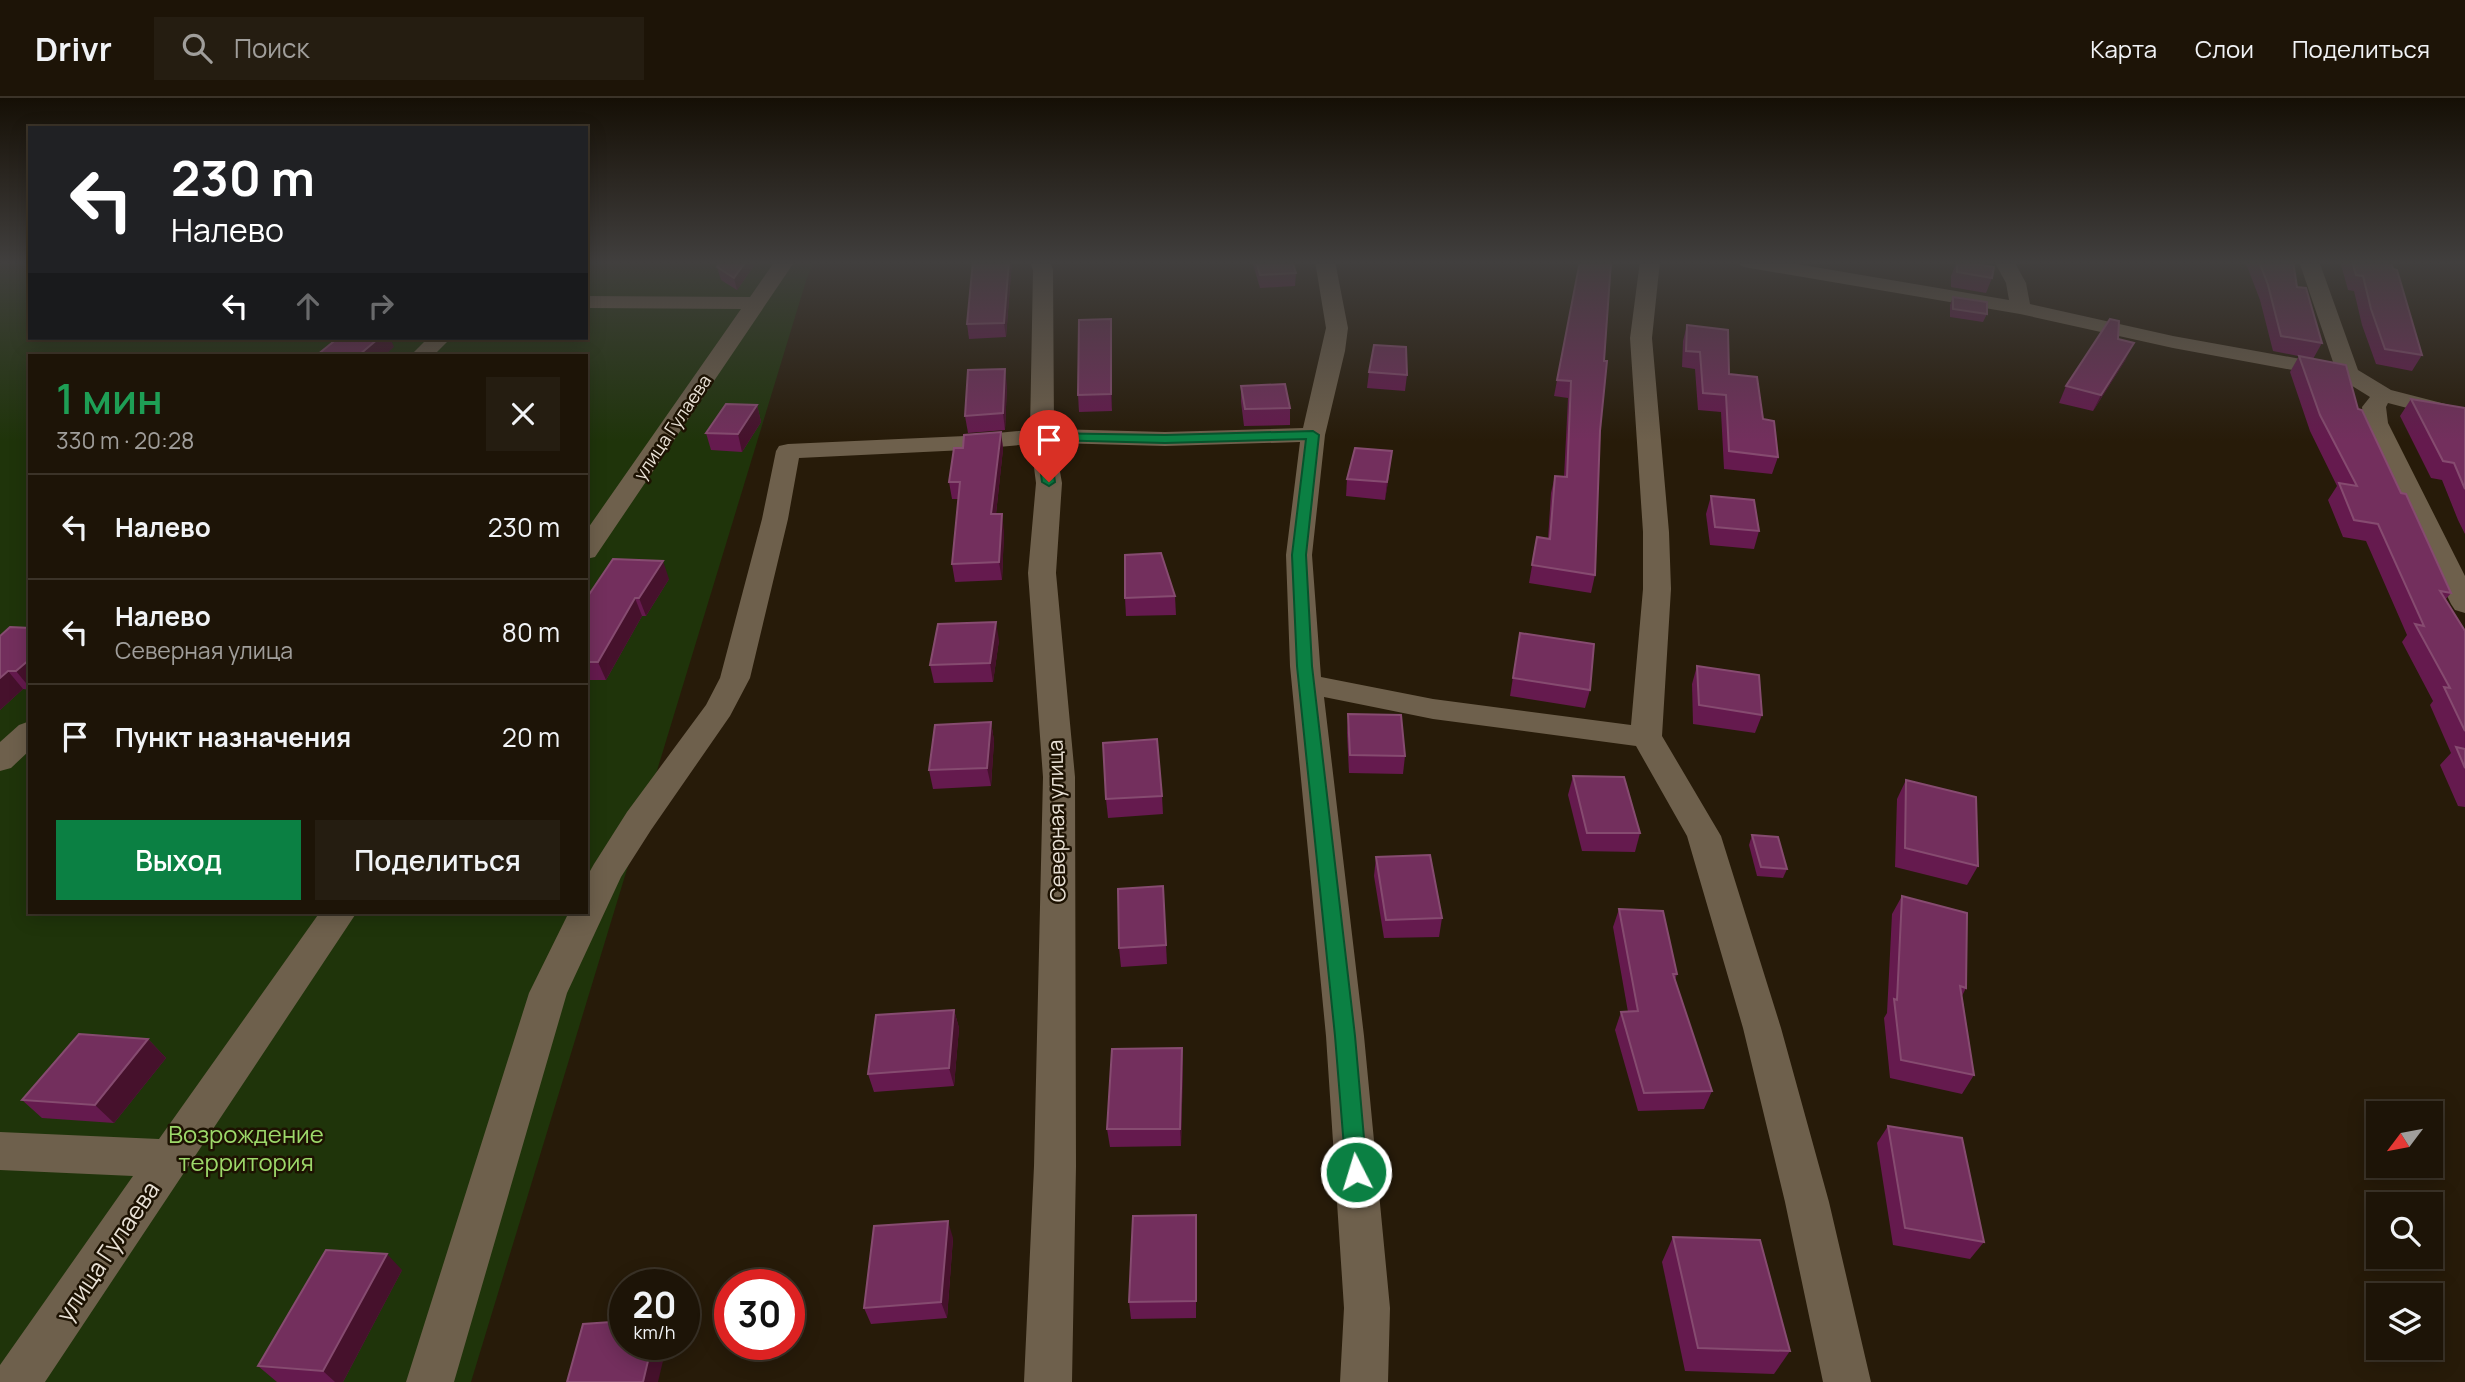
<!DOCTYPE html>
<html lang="ru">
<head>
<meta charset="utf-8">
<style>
  body { margin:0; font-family:Manrope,sans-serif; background:#251d11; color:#f1f3f6; height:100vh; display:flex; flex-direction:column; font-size:26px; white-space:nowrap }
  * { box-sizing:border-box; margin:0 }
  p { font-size:23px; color:#a09e9b }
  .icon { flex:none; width:38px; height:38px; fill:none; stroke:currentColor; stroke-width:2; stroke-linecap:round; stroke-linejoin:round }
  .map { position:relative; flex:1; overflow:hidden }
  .drawer { position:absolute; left:28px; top:256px; width:560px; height:560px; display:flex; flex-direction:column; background:#1d1407; border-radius:0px; box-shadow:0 4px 18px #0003,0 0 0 2px #3b3328 }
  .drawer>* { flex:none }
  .banner { position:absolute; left:28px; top:28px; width:560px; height:214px; border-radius:0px; box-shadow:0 4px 18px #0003,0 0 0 2px #3b3328; background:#202124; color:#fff; overflow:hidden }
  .needle { width:46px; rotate:238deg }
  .buttons { position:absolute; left:2366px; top:1003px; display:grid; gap:14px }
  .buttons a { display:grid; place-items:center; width:77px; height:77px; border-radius:0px; background:#1d1407; box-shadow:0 4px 18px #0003,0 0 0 2px #3b3328; font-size:35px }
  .speed { position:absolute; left:609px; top:1171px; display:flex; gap:14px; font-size:35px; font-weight:700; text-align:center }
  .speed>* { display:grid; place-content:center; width:91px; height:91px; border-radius:50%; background:#1d1407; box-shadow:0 4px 18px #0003,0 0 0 2px #3b3328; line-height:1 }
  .speed small { font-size:18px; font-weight:400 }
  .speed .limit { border:10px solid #d22; background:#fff; color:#111 }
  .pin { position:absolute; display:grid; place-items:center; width:60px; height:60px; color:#fff; margin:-72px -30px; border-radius:50% 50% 50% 0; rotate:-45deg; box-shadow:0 0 7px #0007 }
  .pin .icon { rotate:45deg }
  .me { position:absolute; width:77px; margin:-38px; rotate:355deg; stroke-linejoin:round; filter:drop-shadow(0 0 5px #0008) }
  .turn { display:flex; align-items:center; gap:24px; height:147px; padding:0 28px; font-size:32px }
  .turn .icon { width:91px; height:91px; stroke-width:2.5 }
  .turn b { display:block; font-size:49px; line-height:60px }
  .lanes { display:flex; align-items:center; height:66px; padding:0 28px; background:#0003; justify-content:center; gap:35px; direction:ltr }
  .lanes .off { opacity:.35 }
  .round { display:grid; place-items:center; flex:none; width:74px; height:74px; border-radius:0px; background:#251d11 }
  .summary { display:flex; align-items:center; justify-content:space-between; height:119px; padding:0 28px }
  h1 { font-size:42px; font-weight:600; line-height:52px; color:#1e9e55 }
  .cta { display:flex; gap:14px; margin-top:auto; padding:14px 28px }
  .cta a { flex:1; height:80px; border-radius:0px; background:#0b8043; color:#fff; font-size:28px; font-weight:600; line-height:80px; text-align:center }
  .cta a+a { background:#251d11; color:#f1f3f6 }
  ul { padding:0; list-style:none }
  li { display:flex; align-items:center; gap:21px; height:105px; padding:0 28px; border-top:2px solid #3b3328 }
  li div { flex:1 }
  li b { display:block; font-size:26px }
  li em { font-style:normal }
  header { display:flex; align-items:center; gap:42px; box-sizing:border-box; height:98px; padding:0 35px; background:#1d1407; border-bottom:2px solid #3b3328 }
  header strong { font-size:33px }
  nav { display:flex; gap:38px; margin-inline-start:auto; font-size:24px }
  .search { width:490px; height:63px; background:#251d11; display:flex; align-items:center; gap:18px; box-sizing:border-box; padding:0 24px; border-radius:0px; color:#a09e9b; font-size:26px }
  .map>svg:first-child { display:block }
  .green { fill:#1f340a; fill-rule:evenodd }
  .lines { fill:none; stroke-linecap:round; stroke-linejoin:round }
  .street { fill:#6e604c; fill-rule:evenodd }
  .wall { fill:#651a4e }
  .shaded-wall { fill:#46112c }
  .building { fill:#732f5d; stroke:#864b70; stroke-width:2 }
  .route { fill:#0b8043; stroke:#07532c; stroke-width:2 }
  .labels { text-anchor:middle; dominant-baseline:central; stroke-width:5; stroke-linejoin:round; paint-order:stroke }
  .far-street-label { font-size:18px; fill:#e9e1d6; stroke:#1d1202 }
  .street-label { font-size:21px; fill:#e9e1d6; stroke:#1d1202 }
  .near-park-label { font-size:24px; fill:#9dd96a; stroke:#1d1202 }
  .near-street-label { font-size:24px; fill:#e9e1d6; stroke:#1d1202 }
</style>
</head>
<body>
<header>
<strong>Drivr</strong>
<div class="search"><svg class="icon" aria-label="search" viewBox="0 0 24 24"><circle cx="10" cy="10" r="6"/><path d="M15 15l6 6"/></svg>Поиск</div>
<nav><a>Карта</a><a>Слои</a><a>Поделиться</a></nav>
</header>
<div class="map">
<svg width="2465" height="1284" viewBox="0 0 2465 1284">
  <rect width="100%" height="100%" fill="#271b09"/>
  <path class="green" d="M0,163H30V240H586V163H814L806,183L471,1284H0ZM30,257H586V814H30Z"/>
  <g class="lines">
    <g class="street">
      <polygon points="775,163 795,163 595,459 586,461 586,433 741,211 586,210 586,198 750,199"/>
      <polygon points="1030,163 1050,163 1053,172 1054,331 1165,334 1303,330 1326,230 1315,163 1335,163 1348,230 1345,253 1325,337 1312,457 1321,579 1433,601 1631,627 1643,491 1643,434 1630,240 1640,163 1660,163 1652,240 1669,434 1671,491 1662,638 1721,738 1781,930 1829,1104 1871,1284 1823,1284 1785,1104 1743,930 1687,738 1636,648 1433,621 1324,599 1364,938 1390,1210 1388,1284 1340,1284 1344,1210 1326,938 1290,568 1286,457 1300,344 1165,348 1055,345 1062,385 1056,475 1075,679 1076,1068 1072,1284 1024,1284 1034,1068 1043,679 1028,475 1036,385 1031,346 965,352 799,360 788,421 750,580 730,618 651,732 621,779 567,895 454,1284 406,1284 529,895 569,814 586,814 586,780 594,766 627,714 706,607 720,580 762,421 776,353 779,348 788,346 965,338 1030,332 1033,172"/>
      <polygon points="1734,163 1779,163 2009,202 2006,185 1994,163 2014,163 2026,185 2030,206 2173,238 2334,267 2299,163 2319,163 2358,272 2391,292 2465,311 2465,325 2388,305 2386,309 2388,325 2465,478 2465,515 2455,512 2451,506 2364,325 2362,309 2370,299 2341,281 2173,250 2020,216 1744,169"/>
      <polygon points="428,240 451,240 434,257 411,257"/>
      <polygon points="30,623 30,652 11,670 0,673 0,644 19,627"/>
      <polygon points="320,814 357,814 45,1284 0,1284 0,1267 133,1078 0,1072 0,1034 159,1041"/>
    </g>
  </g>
  <g class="wall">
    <polygon points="757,163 737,192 721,182 717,169"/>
    <polygon points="1012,163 1006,239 969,241 967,226"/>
    <polygon points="1252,163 1292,163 1296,175 1295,188 1260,190"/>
    <polygon points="1580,163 1613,163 1610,179 1600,333 1595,477 1591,495 1529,485 1537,439 1548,441 1551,395 1555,378 1564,379 1568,300 1554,298"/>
    <polygon points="1957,163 1992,180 1986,195 1951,189 1951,178"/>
    <polygon points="2245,163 2293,163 2297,189 2322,245 2313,261 2273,253 2260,202"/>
    <polygon points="2340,163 2391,163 2393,171 2422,257 2412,273 2376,266 2362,227 2354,193 2348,192"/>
    <polygon points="1953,199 1987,216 1983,224 1950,219 1950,207"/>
    <polygon points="1111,221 1112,313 1079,314 1078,297"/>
    <polygon points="1687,227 1729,276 1763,321 1778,359 1772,376 1724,371 1721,314 1698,312 1695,271 1682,269 1683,243"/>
    <polygon points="2118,241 2126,261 2093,313 2059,305 2066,288"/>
    <polygon points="2299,258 2358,311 2451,495 2446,501 2465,533 2465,709 2458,708 2440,667 2451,655 2430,607 2433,603 2402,544 2407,537 2366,443 2343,439 2328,402 2337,388 2310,333 2290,274"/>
    <polygon points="1369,274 1407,277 1405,293 1367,290"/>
    <polygon points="1007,287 1005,332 968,335 965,318"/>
    <polygon points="1241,288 1290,310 1290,327 1244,328 1241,304"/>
    <polygon points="2411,301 2465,310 2465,436 2458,422 2442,382 2431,380 2400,318"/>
    <polygon points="757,307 761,324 742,354 711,352 706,335"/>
    <polygon points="1001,334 1003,351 996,416 1004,433 1002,482 955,484 952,466 958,401 952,401 949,384 963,350"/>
    <polygon points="1390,371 1385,402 1346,398 1347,381"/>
    <polygon points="1711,398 1759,433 1754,451 1710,447 1706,416"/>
    <polygon points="669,481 646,518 642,518 606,582 586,582 586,501"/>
    <polygon points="1175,498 1176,517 1126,518 1125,500"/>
    <polygon points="10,529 30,530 30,592 23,591 0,612"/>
    <polygon points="1520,535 1590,592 1585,610 1510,598"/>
    <polygon points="999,542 993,584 934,585 930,567"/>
    <polygon points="1697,568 1762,617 1755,635 1693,626 1692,586"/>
    <polygon points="1348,616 1405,658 1403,676 1349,675 1347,635"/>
    <polygon points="991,624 994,643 991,688 933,691 929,672"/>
    <polygon points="1573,678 1640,735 1635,754 1582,753 1568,697"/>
    <polygon points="1906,682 1978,768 1967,787 1895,769 1897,701"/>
    <polygon points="1162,698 1163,716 1108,720 1106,701"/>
    <polygon points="1752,737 1787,771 1783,780 1757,778 1749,747"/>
    <polygon points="1376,759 1442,820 1439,839 1384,840 1374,778"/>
    <polygon points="1163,788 1167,866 1121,869 1119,850"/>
    <polygon points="1902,798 1966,890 1962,898 1974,977 1962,996 1890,980 1884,920 1887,915 1892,816"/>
    <polygon points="1619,811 1677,876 1675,882 1712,993 1704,1011 1638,1013 1615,932 1621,914 1628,914 1613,829"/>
    <polygon points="954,912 959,930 954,988 874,994 868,976"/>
    <polygon points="148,941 166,960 114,1025 42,1020 22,1002"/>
    <polygon points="1182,950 1183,968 1181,1048 1110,1049 1107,1031"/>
    <polygon points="1888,1028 1984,1144 1970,1161 1893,1147 1877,1045"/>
    <polygon points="1196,1134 1196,1220 1131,1221 1129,1204"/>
    <polygon points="1673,1139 1790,1253 1774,1276 1685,1273 1662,1164"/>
    <polygon points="953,1140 947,1220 871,1226 864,1210"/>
    <polygon points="402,1172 343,1284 277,1284 258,1268"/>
  </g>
  <g class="shaded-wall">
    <polygon points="746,163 757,163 737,192 734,180"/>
    <polygon points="1009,163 1012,163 1006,239 1004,225"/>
    <polygon points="1111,221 1112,237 1112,313 1111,296"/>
    <polygon points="379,240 390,240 394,249 385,257 359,257"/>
    <polygon points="2134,245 2126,261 2093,313 2101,297"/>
    <polygon points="1005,271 1007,287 1005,332 1003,315"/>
    <polygon points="757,307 761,324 742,354 738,336"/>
    <polygon points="1001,334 1003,351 994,434 991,416"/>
    <polygon points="1392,353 1390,371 1385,402 1387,384"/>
    <polygon points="1002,416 1004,433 1002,482 999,464"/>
    <polygon points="663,463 669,481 646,518 639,500"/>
    <polygon points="635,500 642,518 606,582 598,564"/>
    <polygon points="996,524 999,542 993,584 990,565"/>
    <polygon points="30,561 30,590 16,573"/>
    <polygon points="8,573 23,591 0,612 0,580"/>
    <polygon points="991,624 994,643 991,688 987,670"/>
    <polygon points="954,912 959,930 954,988 949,970"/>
    <polygon points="148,941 166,960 114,1025 95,1007"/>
    <polygon points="1182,950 1183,968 1181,1048 1180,1031"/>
    <polygon points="948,1123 953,1140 947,1220 941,1204"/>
    <polygon points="387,1156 402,1172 343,1284 335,1284 323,1273"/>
    <polygon points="652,1246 667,1246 658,1284 643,1284"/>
  </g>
  <g class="building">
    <polygon points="721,163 746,163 734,180 717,169"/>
    <polygon points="973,163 1009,163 1004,225 967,226"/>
    <polygon points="1256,163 1292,163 1296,175 1260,177"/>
    <polygon points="1580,163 1613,163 1611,164 1604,263 1607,263 1600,333 1595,477 1532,467 1537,439 1550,441 1555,378 1567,379 1571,283 1557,282"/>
    <polygon points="1957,163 1994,169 1992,180 1957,174"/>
    <polygon points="2259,163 2293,163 2297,189 2306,190 2322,245 2281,238 2268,187"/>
    <polygon points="2352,163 2391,163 2393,171 2397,172 2422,257 2385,251 2371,211 2363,178 2356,177"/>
    <polygon points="1953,199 1987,204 1987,216 1953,211"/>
    <polygon points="1111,221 1111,296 1078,297 1079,222"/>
    <polygon points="2110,221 2119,223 2118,241 2134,245 2101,297 2066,288"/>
    <polygon points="1687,227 1728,232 1729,276 1757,279 1763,321 1774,323 1778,359 1729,353 1726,297 1703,295 1700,254 1686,253"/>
    <polygon points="338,240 379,240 359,257 317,257"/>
    <polygon points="1374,247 1406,249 1407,277 1369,274"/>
    <polygon points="2299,258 2346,267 2358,311 2362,312 2401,395 2406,396 2451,495 2440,493 2465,533 2465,633 2444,589 2450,590 2415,526 2424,528 2378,426 2354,422 2339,385 2357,388 2320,317"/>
    <polygon points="1005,271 1003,315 965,318 968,272"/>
    <polygon points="1285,286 1290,310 1245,311 1241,288"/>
    <polygon points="2411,301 2465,310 2465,391 2454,365 2443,363"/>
    <polygon points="726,306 757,307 738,336 706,335"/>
    <polygon points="1001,334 991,416 1002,416 999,464 952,466 960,384 949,384 954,350 963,350 964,337"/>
    <polygon points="1355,350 1392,353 1387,384 1347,381"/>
    <polygon points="1711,398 1754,402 1759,433 1715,429"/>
    <polygon points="1161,455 1175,498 1125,500 1125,457"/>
    <polygon points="613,461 663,463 639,500 635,500 598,564 586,564 586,501"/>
    <polygon points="996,524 990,565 930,567 938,526"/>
    <polygon points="10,529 30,530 30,561 16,573 8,573 0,580 0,538"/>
    <polygon points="1520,535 1594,546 1590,592 1513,580"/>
    <polygon points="1697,568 1759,577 1762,617 1699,607"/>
    <polygon points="1348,616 1401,617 1405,658 1350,657"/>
    <polygon points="991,624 987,670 929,672 935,627"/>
    <polygon points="1157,641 1162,698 1106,701 1103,645"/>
    <polygon points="2456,649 2465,651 2465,670"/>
    <polygon points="1573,678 1624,679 1640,735 1587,735"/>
    <polygon points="1906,682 1976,699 1978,768 1905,750"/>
    <polygon points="1752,737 1778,739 1787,771 1761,769"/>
    <polygon points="1430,757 1442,820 1386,822 1376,759"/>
    <polygon points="1163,788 1166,847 1119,850 1118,791"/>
    <polygon points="1902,798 1967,815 1966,890 1960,888 1974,977 1901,962 1894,901 1897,902"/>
    <polygon points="1619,811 1663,813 1677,876 1673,876 1712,993 1644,995 1621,914 1638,913"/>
    <polygon points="954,912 949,970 868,976 876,917"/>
    <polygon points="79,936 148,941 95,1007 22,1002"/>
    <polygon points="1182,950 1180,1031 1107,1031 1112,951"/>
    <polygon points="1888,1028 1962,1040 1984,1144 1905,1130"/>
    <polygon points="1196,1117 1196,1203 1129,1204 1133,1118"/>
    <polygon points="948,1123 941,1204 864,1210 874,1128"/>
    <polygon points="1673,1139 1760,1142 1790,1253 1698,1250"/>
    <polygon points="326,1152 387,1156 323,1273 258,1268"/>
    <polygon points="625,1223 625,1246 652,1246 643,1284 567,1284 583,1226"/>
  </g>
  <linearGradient id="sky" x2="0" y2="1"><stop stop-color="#150f05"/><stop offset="0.48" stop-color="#413f3e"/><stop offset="1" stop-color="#413f3e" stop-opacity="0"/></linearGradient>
  <rect width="2465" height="343" fill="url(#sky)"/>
  <polygon class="route" points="1313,333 1319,337 1306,457 1312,568 1355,938 1367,1074 1364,1081 1356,1084 1349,1081 1346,1074 1335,938 1297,568 1292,457 1306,341 1165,345 1049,342 1055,384 1049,388 1042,384 1036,338 1042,335 1165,337"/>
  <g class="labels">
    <g class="far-street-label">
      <text transform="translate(672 329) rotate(-56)">улица Гулаева</text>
    </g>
    <g class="street-label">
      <text transform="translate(1056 723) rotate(-91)">Северная улица</text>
    </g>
    <g class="near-park-label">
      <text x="246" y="1035">Возрождение<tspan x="246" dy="28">территория</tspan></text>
    </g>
    <g class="near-street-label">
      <text transform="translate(107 1153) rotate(-56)">улица Гулаева</text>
    </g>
  </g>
</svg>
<div class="buttons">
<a><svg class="needle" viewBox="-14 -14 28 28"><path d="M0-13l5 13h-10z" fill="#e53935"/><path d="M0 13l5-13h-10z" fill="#a09e9b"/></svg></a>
<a><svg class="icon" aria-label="search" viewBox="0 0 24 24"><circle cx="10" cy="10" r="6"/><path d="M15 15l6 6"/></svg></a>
<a><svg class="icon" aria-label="layers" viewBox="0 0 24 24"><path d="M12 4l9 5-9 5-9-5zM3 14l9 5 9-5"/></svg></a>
</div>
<div class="speed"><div>20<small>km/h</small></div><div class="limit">30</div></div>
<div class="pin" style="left:1049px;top:384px;background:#d93025"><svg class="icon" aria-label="arrive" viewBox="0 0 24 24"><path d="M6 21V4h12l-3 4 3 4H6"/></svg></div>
<svg class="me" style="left:1356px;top:1074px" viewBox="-20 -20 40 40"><circle r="17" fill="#0b8043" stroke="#fff" stroke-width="3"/><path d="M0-11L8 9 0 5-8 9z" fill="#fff"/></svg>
<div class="banner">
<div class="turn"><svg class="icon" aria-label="left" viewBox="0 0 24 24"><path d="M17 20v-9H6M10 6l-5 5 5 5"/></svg><div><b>230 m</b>Налево</div></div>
<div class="lanes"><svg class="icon" aria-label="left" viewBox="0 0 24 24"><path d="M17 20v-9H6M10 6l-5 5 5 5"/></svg><svg class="icon off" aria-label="ahead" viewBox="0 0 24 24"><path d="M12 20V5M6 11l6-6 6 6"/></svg><svg class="icon off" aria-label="right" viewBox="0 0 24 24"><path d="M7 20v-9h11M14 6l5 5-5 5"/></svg></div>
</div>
<section class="drawer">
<div class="summary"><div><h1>1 мин</h1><p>330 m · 20:28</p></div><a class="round"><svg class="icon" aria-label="close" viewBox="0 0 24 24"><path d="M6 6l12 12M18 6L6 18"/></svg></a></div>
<ul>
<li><svg class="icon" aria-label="left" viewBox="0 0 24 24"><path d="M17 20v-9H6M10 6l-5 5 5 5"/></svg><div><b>Налево</b></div><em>230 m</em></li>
<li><svg class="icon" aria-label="left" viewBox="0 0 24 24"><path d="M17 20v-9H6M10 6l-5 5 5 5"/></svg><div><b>Налево</b><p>Северная улица</p></div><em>80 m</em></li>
<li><svg class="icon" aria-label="arrive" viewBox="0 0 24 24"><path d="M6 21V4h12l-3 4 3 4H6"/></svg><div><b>Пункт назначения</b></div><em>20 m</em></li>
</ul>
<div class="cta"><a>Выход</a><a>Поделиться</a></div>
</section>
</div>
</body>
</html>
